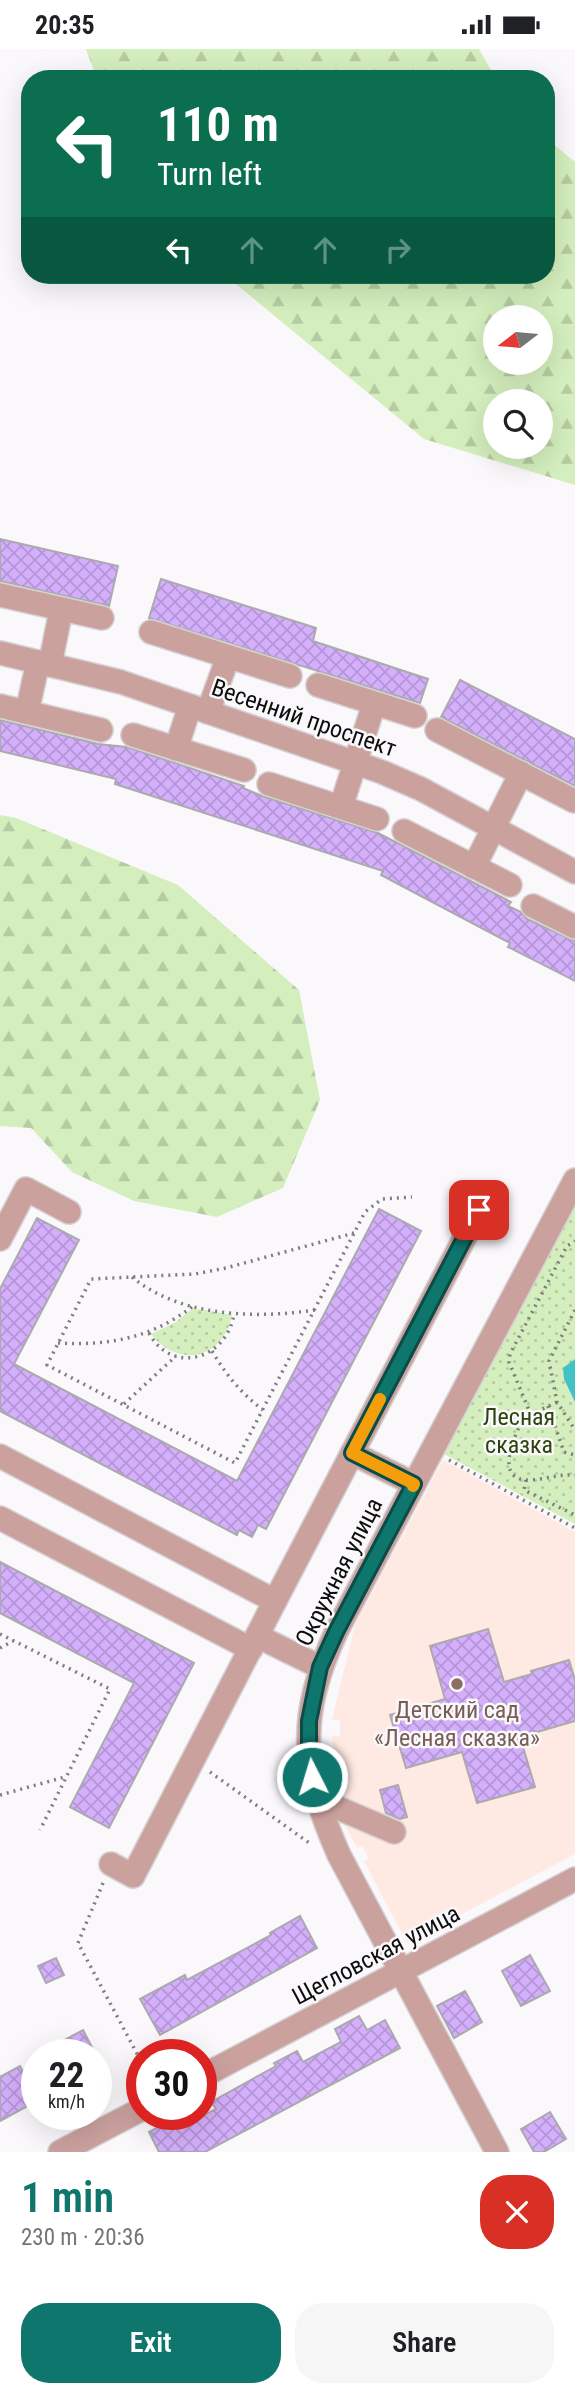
<!DOCTYPE html>
<html lang="en">
<head>
<meta charset="utf-8">
<style>
  body { margin:0; font-family:"Roboto Condensed",sans-serif; background:#f6f6f6; color:#202124; height:100vh; display:flex; flex-direction:column; font-size:26px; white-space:nowrap }
  * { box-sizing:border-box; margin:0 }
  p { font-size:23px; color:#757577 }
  .icon { flex:none; width:38px; height:38px; fill:none; stroke:currentColor; stroke-width:2; stroke-linecap:round; stroke-linejoin:round }
  .map { position:relative; height:2103px; overflow:hidden }
  .details { display:flex; flex-direction:column; background:#fff; flex:1 }
  .details>* { flex:none }
  .top-card { position:absolute; left:21px; top:21px; width:534px; height:214px; border-radius:28px; box-shadow:0 7px 28px #0002; background:#0b6e4f; color:#fff; overflow:hidden }
  .needle { width:46px; rotate:254deg }
  .controls { position:absolute; left:483px; top:256px; display:grid; gap:14px }
  .controls a { display:grid; place-items:center; width:70px; height:70px; border-radius:50%; background:#fff; box-shadow:0 7px 28px #0002; font-size:35px }
  .speed { position:absolute; left:21px; top:1990px; display:flex; gap:14px; font-size:35px; font-weight:700; text-align:center }
  .speed>* { display:grid; place-content:center; width:91px; height:91px; border-radius:50%; background:#fff; box-shadow:0 7px 28px #0002; line-height:1 }
  .speed small { font-size:18px; font-weight:400 }
  .speed .limit { border:10px solid #d22; background:#fff; color:#111 }
  .pin { position:absolute; display:grid; place-items:center; width:60px; height:60px; color:#fff; margin:-30px; border-radius:14px; box-shadow:0 4px 10px #0006 }
  .me { position:absolute; width:77px; margin:-38px; rotate:355deg; stroke-linejoin:round; filter:drop-shadow(0 0 5px #0008) }
  .turn { display:flex; align-items:center; gap:24px; height:147px; padding:0 21px; font-size:32px }
  .turn .icon { width:91px; height:91px; stroke-width:2.5 }
  .turn b { display:block; font-size:49px; line-height:60px }
  .lanes { display:flex; align-items:center; height:66px; padding:0 21px; background:#0003; justify-content:center; gap:35px; direction:ltr }
  .lanes .off { opacity:.35 }
  .round { display:grid; place-items:center; flex:none; width:74px; height:74px; border-radius:28px; background:#f6f6f6 }
  .overview { display:flex; align-items:center; justify-content:space-between; height:119px; padding:0 21px }
  h1 { font-size:42px; font-weight:600; line-height:52px; color:#0f766e }
  .action { display:flex; gap:14px; margin-top:auto; padding:14px 21px }
  .action a { flex:1; height:80px; border-radius:28px; background:#0f766e; color:#fff; font-size:28px; font-weight:600; line-height:80px; text-align:center }
  .action a+a { background:#f6f6f6; color:#202124 }
  .status { display:flex; justify-content:space-between; align-items:center; height:49px; padding:0 35px; background:#fff; direction:ltr }
  .status svg { height:19px; fill:currentColor }
  .map>svg:first-child { display:block }
  .education { fill:#feeae2 }
  .forest { fill:url(#forest-firs); fill-rule:evenodd }
  .park { fill:url(#park-dots) }
  .water { fill:#41c3c5 }
  .building { fill:url(#building-cross-hatch); stroke:#abaaac; stroke-width:2 }
  .lines { fill:none; stroke-linecap:round; stroke-linejoin:round }
  .minor-casing { stroke:#d4d2d5; stroke-width:26 }
  .path { stroke:#7d7c7e; stroke-width:3.5; stroke-dasharray:2 5; stroke-linecap:butt }
  .minor { stroke:#cba19e; stroke-width:23 }
  .route-casing { stroke:#0a4d48; stroke-width:18 }
  .route { stroke:#0f766e; stroke-width:12 }
  .slow { stroke:#f59e0b; stroke-width:12 }
  .education-dot { fill:#8d6e63; stroke:#faf8fb; stroke-width:2.5 }
  .labels { text-anchor:middle; dominant-baseline:central; stroke-width:5; stroke-linejoin:round; paint-order:stroke }
  .street-label { font-size:24px; fill:#0d0d0e; stroke:#faf8fb }
  .park-label { font-size:24px; fill:#2b440e; stroke:#faf8fb }
  .education-label { font-size:24px; fill:#785e54; stroke:#faf8fb }
</style>
</head>
<body>
<div class="status"><b>20:35</b><svg viewBox="0 0 49 12"><path d="M0 12V9h3v3zM5 12V6h3v6zM10 12V3h3v9zM15 12V0h3v12zM26 1h20v11H26zM47 4h2v5h-2z"/></svg></div>
<div class="map">
<svg width="575" height="2103" viewBox="0 0 575 2103">
  <defs>
    <pattern id="forest-firs" width="22" height="20" patternUnits="userSpaceOnUse" patternTransform="scale(1.75)"><rect width="22" height="20" fill="#d4eebd"/><path d="M5 1l3.5 6h-7zM16 11l3.5 6h-7z" fill="#b5cba1"/></pattern>
    <pattern id="park-dots" width="8" height="8" patternUnits="userSpaceOnUse" patternTransform="scale(1.75)"><rect width="8" height="8" fill="#d4eebd"/><path d="M2 2h.1M6 6h.1" fill="none" stroke="#b5cba1" stroke-width="1.8" stroke-linecap="round"/></pattern>
    <pattern id="building-cross-hatch" width="8" height="8" patternUnits="userSpaceOnUse" patternTransform="scale(1.75)"><rect width="8" height="8" fill="#d4affb"/><path d="M0 0l8 8M0 8l8-8" fill="none" stroke="#b595d6"/></pattern>
  </defs>
  <rect width="100%" height="100%" fill="#faf8fb"/>
  <polygon class="education" points="443,1411 575,1483 575,1805 407,1894 364,1812 369,1809 362,1797 357,1799 340,1767 332,1687 340,1687 340,1671 332,1671 355,1576"/>
  <g class="forest">
    <polygon points="86,0 479,0 496,30 97,30"/>
    <path d="M546,89L575,113V436L424,390L225,226H546ZM495,268H541V313H495ZM495,352H541V397H495Z"/>
    <polygon points="0,766 16,769 178,836 299,941 320,1051 283,1139 217,1168 134,1152 72,1123 31,1079 0,1077"/>
  </g>
  <g class="park">
    <polygon points="575,1157 575,1475 444,1405"/>
    <path d="M193,1259L232,1266C224,1310 178,1320 151,1285L176,1273Z"/>
  </g>
  <polygon class="water" points="575,1310 575,1353 564,1330 563,1319"/>
  <g class="building">
    <polygon points="0,490 118,517 109,557 0,532"/>
    <polygon points="161,530 316,579 313,592 428,630 420,654 149,569"/>
    <polygon points="460,631 575,690 575,737 441,668"/>
    <polygon points="0,671 98,695 127,698 244,737 243,739 265,748 378,784 511,853 508,857 521,863 527,870 575,892 575,932 508,898 510,894 381,826 383,822 115,735 116,730 0,702"/>
    <polygon points="379,1160 421,1182 266,1480 258,1476 252,1488 239,1481 237,1486 0,1362 0,1240 37,1169 79,1191 14,1315 237,1432"/>
    <polygon points="0,1513 194,1614 109,1779 70,1758 134,1634 0,1564"/>
    <polygon points="488,1580 504,1633 532,1625 531,1622 569,1611 575,1631 575,1672 520,1688 535,1738 477,1754 462,1703 406,1719 390,1666 445,1650 430,1597"/>
    <polygon points="398,1736 407,1768 400,1770 386,1764 380,1741"/>
    <polygon points="300,1867 317,1899 160,1986 140,1950 185,1926 187,1931 271,1886 270,1884"/>
    <polygon points="530,1906 550,1942 521,1957 502,1922"/>
    <polygon points="56,1909 64,1926 46,1934 38,1917"/>
    <polygon points="465,1942 482,1973 454,1989 437,1957"/>
    <polygon points="359,1967 367,1981 385,1971 400,1999 205,2103 159,2103 149,2083 173,2070 178,2080 216,2060 211,2053 276,2017 274,2014 297,2002 303,2013 341,1993 335,1980"/>
    <polygon points="83,1981 96,2006 37,2006"/>
    <polygon points="20,2017 37,2047 37,2052 0,2072 0,2028"/>
    <polygon points="550,2063 566,2090 544,2103 534,2103 521,2080"/>
  </g>
  <g class="lines">
    <g class="minor-casing">
      <g id="minor">
        <polyline points="0,546 102,569"/>
        <polyline points="151,583 290,627"/>
        <polyline points="0,604 121,633 382,723 421,740 575,823"/>
        <polyline points="50,616 61,561"/>
        <polyline points="318,636 415,667"/>
        <polyline points="0,657 101,681"/>
        <polyline points="27,663 38,613"/>
        <polyline points="208,663 228,608"/>
        <polyline points="437,681 574,752"/>
        <polyline points="133,686 244,721"/>
        <polyline points="176,700 190,657"/>
        <polyline points="269,735 377,770"/>
        <polyline points="341,758 374,655"/>
        <polyline points="404,782 510,836"/>
        <polyline points="474,818 521,724"/>
        <polyline points="533,857 575,878"/>
        <polyline points="0,1190 26,1140 69,1163"/>
        <polyline points="352,1404 414,1435"/>
        <polyline points="0,1407 275,1552 479,1161"/>
        <polyline points="0,1469 251,1600"/>
        <polyline points="257,1587 320,1618"/>
        <polyline points="317,1750 394,1783"/>
        <polyline points="111,1815 133,1827 275,1552"/>
        <polyline points="201,2028 575,1830"/>
        <polyline points="60,2103 142,2060"/>
        <path d="M497,2103L339,1806C301,1720 297,1668 337,1581L575,1131"/>
      </g>
    </g>
    <g class="path">
      <polyline points="354,1184 226,1219 195,1225 91,1230 47,1316 235,1414 365,1163 382,1150 412,1148"/>
      <path d="M132,1228C180,1268 256,1270 315,1261"/>
      <polyline points="575,1261 549,1312 557,1353 575,1381"/>
      <path d="M149,1284C172,1327 227,1310 234,1265"/>
      <path d="M58,1294C109,1297 152,1289 193,1257"/>
      <path d="M212,1302C226,1326 241,1344 263,1361"/>
      <path d="M557,1353L523,1369C515,1387 492,1433 531,1431C546,1430 559,1425 575,1426"/>
      <polyline points="124,1355 176,1307"/>
      <polyline points="548,1357 564,1403 575,1406"/>
      <polyline points="531,1366 509,1313 510,1305 567,1197 575,1192"/>
      <polyline points="449,1411 575,1479"/>
      <polyline points="526,1431 524,1441 575,1466"/>
      <polyline points="0,1585 110,1640 40,1781"/>
      <polyline points="0,1599 13,1592"/>
      <polyline points="210,1723 312,1796"/>
      <polyline points="0,1746 65,1728"/>
      <polyline points="103,1834 78,1894 142,2014"/>
    </g>
    <use href="#minor" class="minor"/>
  </g>
  <g class="lines">
    <g class="route-casing">
      <polyline id="route" points="312,1728 309,1703 309,1672 320,1618 337,1581 414,1435 352,1404 479,1161"/>
    </g>
    <use href="#route" class="route"/>
    <polyline class="slow" points="380,1350 352,1404 414,1435 413,1437"/>
  </g>
  <circle class="education-dot" cx="457" cy="1635" r="7"/>
  <g class="labels">
    <g class="street-label">
      <text transform="translate(304 669) rotate(19)">Весенний проспект</text>
      <text transform="translate(339 1523) rotate(-63)">Окружная улица</text>
      <text transform="translate(376 1906) rotate(-28)">Щегловская улица</text>
    </g>
    <g class="park-label">
      <text x="519" y="1368">Лесная<tspan x="519" dy="28">сказка</tspan></text>
    </g>
    <g class="education-label">
      <text x="457" y="1661">Детский сад<tspan x="457" dy="28">«Лесная сказка»</tspan></text>
    </g>
  </g>
</svg>
<div class="controls">
<a><svg class="needle" viewBox="-14 -14 28 28"><path d="M0-13l5 13h-10z" fill="#e53935"/><path d="M0 13l5-13h-10z" fill="#757577"/></svg></a>
<a><svg class="icon" aria-label="search" viewBox="0 0 24 24"><circle cx="10" cy="10" r="6"/><path d="M15 15l6 6"/></svg></a>
</div>
<div class="speed"><div>22<small>km/h</small></div><div class="limit">30</div></div>
<div class="pin" style="left:479px;top:1161px;background:#d93025"><svg class="icon" aria-label="arrive" viewBox="0 0 24 24"><path d="M6 21V4h12l-3 4 3 4H6"/></svg></div>
<svg class="me" style="left:312px;top:1728px" viewBox="-20 -20 40 40"><circle r="17" fill="#0f766e" stroke="#fff" stroke-width="3"/><path d="M0-11L8 9 0 5-8 9z" fill="#fff"/></svg>
<div class="top-card">
<div class="turn"><svg class="icon" aria-label="left" viewBox="0 0 24 24"><path d="M17 20v-9H6M10 6l-5 5 5 5"/></svg><div><b>110 m</b>Turn left</div></div>
<div class="lanes"><svg class="icon" aria-label="left" viewBox="0 0 24 24"><path d="M17 20v-9H6M10 6l-5 5 5 5"/></svg><svg class="icon off" aria-label="ahead" viewBox="0 0 24 24"><path d="M12 20V5M6 11l6-6 6 6"/></svg><svg class="icon off" aria-label="ahead" viewBox="0 0 24 24"><path d="M12 20V5M6 11l6-6 6 6"/></svg><svg class="icon off" aria-label="right" viewBox="0 0 24 24"><path d="M7 20v-9h11M14 6l5 5-5 5"/></svg></div>
</div>
</div>
<section class="details">
<div class="overview"><div><h1>1 min</h1><p>230 m · 20:36</p></div><a class="round" style="background:#d93025;color:#fff"><svg class="icon" aria-label="close" viewBox="0 0 24 24"><path d="M6 6l12 12M18 6L6 18"/></svg></a></div>
<div class="action"><a>Exit</a><a>Share</a></div>
</section>
</body>
</html>
